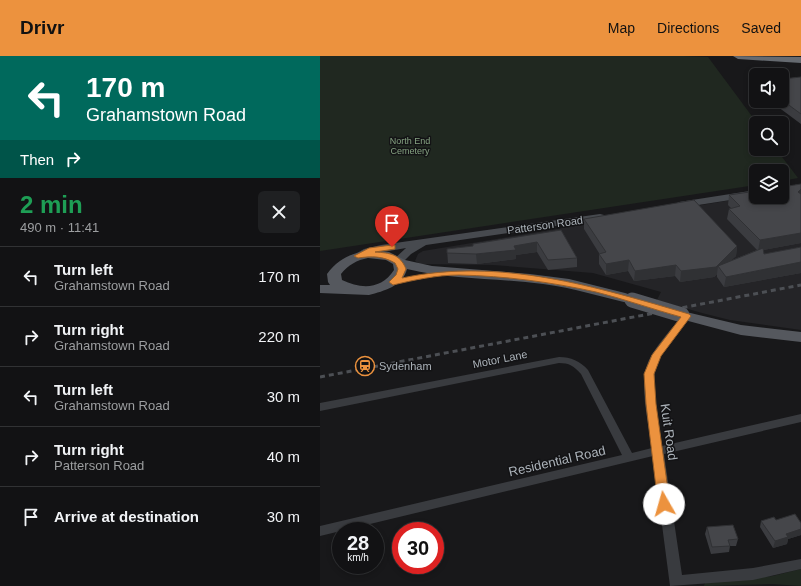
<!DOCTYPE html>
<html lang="en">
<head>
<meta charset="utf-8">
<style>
  body { margin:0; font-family:Arial,sans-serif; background:#1f2022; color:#f1f3f6; height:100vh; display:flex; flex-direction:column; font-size:15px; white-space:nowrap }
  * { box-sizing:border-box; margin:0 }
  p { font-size:13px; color:#9c9ea0 }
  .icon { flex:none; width:22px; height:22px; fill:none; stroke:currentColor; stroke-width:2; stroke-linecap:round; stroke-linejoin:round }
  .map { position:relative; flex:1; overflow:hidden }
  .details { display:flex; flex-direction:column; background:#121214; width:320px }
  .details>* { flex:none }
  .hud { background:#00695c; color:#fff; overflow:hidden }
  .fabs { position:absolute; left:429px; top:12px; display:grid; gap:8px }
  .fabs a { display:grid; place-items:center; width:40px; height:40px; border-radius:6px; background:#121214; box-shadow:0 2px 6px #0003,0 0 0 1px #313234; font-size:20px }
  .speed { position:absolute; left:12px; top:466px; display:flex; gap:8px; font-size:20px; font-weight:700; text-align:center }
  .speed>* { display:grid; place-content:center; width:52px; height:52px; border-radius:50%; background:#121214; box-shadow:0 2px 6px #0003,0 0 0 1px #313234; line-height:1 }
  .speed small { font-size:10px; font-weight:400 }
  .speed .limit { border:6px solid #d22; background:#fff; color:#111 }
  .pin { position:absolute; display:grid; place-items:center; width:34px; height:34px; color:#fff; margin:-41px -17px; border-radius:50% 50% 50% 0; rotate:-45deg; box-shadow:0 0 4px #0007 }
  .pin .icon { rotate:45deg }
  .me { position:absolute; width:44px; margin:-22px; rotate:353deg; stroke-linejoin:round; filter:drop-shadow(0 0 3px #0008) }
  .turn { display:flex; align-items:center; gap:14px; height:84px; padding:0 20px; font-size:18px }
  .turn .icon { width:52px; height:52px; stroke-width:2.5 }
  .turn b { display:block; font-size:28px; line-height:34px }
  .then { display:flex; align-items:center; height:38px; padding:0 20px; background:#0003; gap:8px; font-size:15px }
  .round { display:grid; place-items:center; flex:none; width:42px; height:42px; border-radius:6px; background:#1f2022 }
  .overview { display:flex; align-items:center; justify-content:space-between; height:68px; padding:0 20px }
  h1 { font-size:24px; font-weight:700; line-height:30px; color:#1e9e55 }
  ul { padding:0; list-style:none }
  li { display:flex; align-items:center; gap:12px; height:60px; padding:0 20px; border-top:1px solid #313234 }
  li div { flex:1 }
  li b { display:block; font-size:15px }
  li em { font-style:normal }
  header { display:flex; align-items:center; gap:24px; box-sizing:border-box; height:56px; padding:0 20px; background:#ec923e; color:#111 }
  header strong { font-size:19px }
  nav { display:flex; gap:22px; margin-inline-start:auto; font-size:14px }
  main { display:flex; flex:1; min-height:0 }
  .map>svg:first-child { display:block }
  .built { fill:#242427 }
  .green { fill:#202820 }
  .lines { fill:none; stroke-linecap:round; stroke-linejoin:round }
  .street { fill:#393b3f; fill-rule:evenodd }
  .secondary { fill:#474a4f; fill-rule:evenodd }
  .primary { fill:#55585e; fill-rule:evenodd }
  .highway { fill:#656a70; fill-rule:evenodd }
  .rail { stroke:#4c4f54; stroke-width:3; stroke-dasharray:5 4; stroke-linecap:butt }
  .primary-bridge { stroke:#55585e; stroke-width:15 }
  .wall { fill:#3b3c40 }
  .shaded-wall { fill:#303134 }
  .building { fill:#45464a; stroke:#303134 }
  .route { fill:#ec923e; stroke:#995f28 }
  .labels { text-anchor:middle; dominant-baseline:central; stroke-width:3; stroke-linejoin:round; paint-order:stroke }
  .far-park-label { font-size:9px; fill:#86a382; stroke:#131315 }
  .street-label { font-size:11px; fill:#abb2b9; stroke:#131315 }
  .poi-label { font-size:11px; fill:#abb2b9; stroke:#131315; text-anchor:start }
  .near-street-label { font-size:13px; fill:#abb2b9; stroke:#131315 }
</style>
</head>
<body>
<header>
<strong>Drivr</strong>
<nav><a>Map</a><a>Directions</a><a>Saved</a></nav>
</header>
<main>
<section class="details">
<div class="hud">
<div class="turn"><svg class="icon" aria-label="left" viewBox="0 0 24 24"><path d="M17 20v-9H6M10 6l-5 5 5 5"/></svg><div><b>170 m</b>Grahamstown Road</div></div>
<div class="then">Then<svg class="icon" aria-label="right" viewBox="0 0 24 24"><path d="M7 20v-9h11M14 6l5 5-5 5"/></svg></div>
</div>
<div class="overview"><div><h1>2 min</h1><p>490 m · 11:41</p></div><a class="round"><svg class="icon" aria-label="close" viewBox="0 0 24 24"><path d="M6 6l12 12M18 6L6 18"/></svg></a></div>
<ul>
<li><svg class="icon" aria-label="left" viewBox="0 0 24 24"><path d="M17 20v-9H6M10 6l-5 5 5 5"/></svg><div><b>Turn left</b><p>Grahamstown Road</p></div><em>170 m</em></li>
<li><svg class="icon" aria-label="right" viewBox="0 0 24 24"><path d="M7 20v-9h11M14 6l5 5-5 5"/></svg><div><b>Turn right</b><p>Grahamstown Road</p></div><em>220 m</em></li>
<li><svg class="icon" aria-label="left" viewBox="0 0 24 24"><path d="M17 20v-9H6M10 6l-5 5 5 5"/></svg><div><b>Turn left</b><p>Grahamstown Road</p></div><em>30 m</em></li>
<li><svg class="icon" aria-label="right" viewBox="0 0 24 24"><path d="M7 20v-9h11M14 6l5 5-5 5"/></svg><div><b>Turn right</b><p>Patterson Road</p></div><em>40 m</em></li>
<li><svg class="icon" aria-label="arrive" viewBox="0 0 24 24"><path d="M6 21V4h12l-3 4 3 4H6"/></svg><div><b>Arrive at destination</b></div><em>30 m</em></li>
</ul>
</section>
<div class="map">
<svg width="481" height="530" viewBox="0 0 481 530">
  <rect width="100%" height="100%" fill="#18181a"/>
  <polygon class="built" points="481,133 481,274 410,264 382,257 337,244 341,236 273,217 173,209 100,208 95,205 98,198 103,195 436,140 462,141"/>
  <g class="green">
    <polygon points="0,0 364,0 388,1 437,67 436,93 456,93 478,122 462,125 462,115 436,115 436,129 0,195"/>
    <polygon points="481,513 481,530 452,528 384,530 385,527 453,520"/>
  </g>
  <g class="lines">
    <g class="street">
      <polygon points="440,14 447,19 441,19 437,16"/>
      <path d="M366,257L370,260C360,275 344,292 337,308C329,327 339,369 342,390L481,358V366L344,398L362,519L433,512L481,503V513L433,524L350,530L333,400L0,480V470L302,399L261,318C254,310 249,307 239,307L0,355V347L239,301C251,301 260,305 268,314L312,397L332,392C329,371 319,329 327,309C333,292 352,273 363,258Z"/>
    </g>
    <g class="secondary">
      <polygon points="436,134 436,140 359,152 354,149 359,146"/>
      <polygon points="280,158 284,159 285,161 284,163 106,189 91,198 82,207 74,207 72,205 86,192 52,198 38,203 34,202 32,200 44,193 61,189"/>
    </g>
    <g class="primary">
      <path d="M48,194L69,196L85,204L112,210L210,218L249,223L305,237L317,241L319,244L317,247L312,248C282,241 254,232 223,228C178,222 132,224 87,213C83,230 64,235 49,239L0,237V229H10L8,226L7,218C18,203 30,198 48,194ZM48,202L66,204L73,208L74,214C61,234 41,233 22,224L21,218C28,209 37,204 48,202Z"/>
      <polygon points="362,255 421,269 481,276 481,286 421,279 357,262 355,259 357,256"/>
    </g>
    <polygon class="highway" points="413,0 481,1 481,7 418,3"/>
    <polyline class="rail" points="0,321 481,229"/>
    <polyline class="primary-bridge" points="312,244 362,259"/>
  </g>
  <g class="wall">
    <polygon points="481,21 481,68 450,45 462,45 462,23"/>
    <polygon points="481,128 481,187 443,194 444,198 481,191 481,217 404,231 397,221 397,218 394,221 360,226 355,220 314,225 308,215 286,219 279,208 279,197 264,173 264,163 417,190 416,200 410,205 437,194 407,163 409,153 411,152 408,149 409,139"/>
    <polygon points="241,174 257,202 257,211 228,214 217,196 196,199 196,203 157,208 128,207 127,193 153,190 153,188"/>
    <polygon points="456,464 481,467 481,479 468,483 467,488 453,492 440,471 441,465"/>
    <polygon points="387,471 418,483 416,490 410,490 409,496 391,498 385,478"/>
  </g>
  <g class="shaded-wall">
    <polygon points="481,133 481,140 478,136"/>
    <polygon points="481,177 481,187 438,195 440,184"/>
    <polygon points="217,186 217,196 196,199 196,203 157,208 156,198 194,190"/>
    <polygon points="417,190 416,200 401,214 398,210 397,218 394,221 360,226 361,215"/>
    <polygon points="309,204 308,215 286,219 286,208"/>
    <polygon points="481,206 481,217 404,231 406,221"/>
    <polygon points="356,209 355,220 314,225 315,215"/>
    <polygon points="481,473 481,479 468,483 467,488 453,492 455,485 466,478"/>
  </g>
  <g class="building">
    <polygon points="481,21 481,58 462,44 462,23"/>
    <polygon points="481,128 481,133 478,136 481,138 481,177 440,184 409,153 420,150 409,139 436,135 436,141 462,141 462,131"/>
    <polygon points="374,144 417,190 396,211 361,215 356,209 315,215 309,204 286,208 279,198 286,196 264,163"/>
    <polygon points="241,174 257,202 228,204 217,186 194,190 196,194 156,198 127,197 127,193 153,190 153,188"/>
    <polygon points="481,191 481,206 406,221 398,210 443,192 444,198"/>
    <polygon points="475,458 481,467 481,473 466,478 468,481 455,485 441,465 454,461 456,464"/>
    <polygon points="413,469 418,483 408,484 410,490 392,491 387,471"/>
  </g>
  <path class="route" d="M72,189H75V193L55,196C70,197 80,198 86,213L82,222C180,201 277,231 369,258L371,260L341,300L334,318L336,348L350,448L349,451L344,452L340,451L338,448L326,348L324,318L332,299L361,261C332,253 304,243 276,236C231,226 185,220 139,219C117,219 94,224 73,229L69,226L76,219L78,213L75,207C63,200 52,200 38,202L34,200L49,192Z"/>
  <defs>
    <g id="station-ring" transform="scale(1)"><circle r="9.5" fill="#131315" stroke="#ec923e" stroke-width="1.5"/><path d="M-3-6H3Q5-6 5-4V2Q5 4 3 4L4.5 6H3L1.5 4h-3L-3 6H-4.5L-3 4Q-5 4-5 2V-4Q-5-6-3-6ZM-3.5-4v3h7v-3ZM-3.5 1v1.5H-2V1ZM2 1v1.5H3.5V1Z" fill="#ec923e"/></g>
  </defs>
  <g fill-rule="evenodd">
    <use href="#station-ring" x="45" y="310"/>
  </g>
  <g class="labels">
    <g class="far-park-label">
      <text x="90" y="85">North End<tspan x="90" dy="10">Cemetery</tspan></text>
    </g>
    <g class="street-label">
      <text transform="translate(225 169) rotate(-8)">Patterson Road</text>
      <text transform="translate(180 303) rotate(-11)">Motor Lane</text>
    </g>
    <g class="poi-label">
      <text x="59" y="310">Sydenham</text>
    </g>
    <g class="near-street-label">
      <text transform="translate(349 376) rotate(82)">Kuit Road</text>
      <text transform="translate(237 405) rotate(-13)">Residential Road</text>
    </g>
  </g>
</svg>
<div class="fabs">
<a><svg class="icon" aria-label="sound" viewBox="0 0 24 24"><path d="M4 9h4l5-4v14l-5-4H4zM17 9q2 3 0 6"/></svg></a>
<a><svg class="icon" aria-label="search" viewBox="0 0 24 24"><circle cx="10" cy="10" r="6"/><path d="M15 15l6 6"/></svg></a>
<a><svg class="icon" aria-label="layers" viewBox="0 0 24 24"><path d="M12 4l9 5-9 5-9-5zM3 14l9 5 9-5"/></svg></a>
</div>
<div class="speed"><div>28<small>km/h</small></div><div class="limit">30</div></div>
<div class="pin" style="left:72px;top:191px;background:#d93025"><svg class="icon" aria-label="arrive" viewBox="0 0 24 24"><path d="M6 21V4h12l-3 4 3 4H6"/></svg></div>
<svg class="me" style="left:344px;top:448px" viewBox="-20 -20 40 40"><circle r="19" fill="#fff"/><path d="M0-13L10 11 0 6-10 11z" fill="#ec923e"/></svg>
</div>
</main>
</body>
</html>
